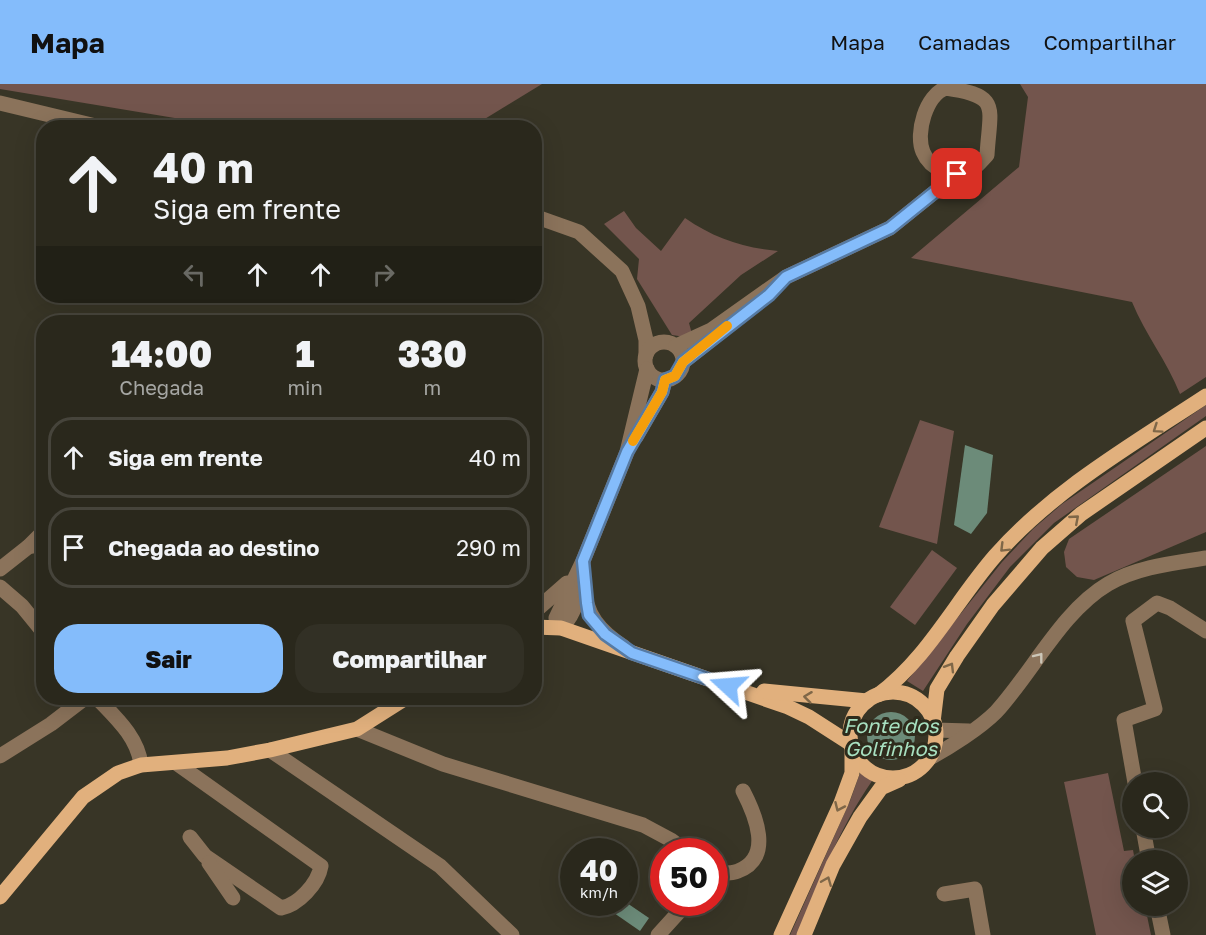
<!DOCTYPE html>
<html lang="pt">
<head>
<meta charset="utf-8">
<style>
  body { margin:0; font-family:"Golos Text",sans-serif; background:#323025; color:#f1f3f6; height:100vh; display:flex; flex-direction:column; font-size:22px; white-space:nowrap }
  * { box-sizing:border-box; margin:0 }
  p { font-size:20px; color:#a5a6a3 }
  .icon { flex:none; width:33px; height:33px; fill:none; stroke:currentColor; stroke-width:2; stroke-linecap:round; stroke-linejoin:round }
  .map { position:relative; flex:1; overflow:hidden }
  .details { position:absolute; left:36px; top:231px; width:506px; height:390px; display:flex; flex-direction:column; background:#2a281c; border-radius:24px; box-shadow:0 6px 24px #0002,0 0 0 2px #46443b }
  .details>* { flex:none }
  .top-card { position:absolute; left:36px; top:36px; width:506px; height:183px; border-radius:24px; box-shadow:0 6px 24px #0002,0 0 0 2px #46443b; background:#2a281c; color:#f1f3f6; overflow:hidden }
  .buttons { position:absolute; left:1122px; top:688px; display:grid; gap:12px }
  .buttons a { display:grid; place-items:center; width:66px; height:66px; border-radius:50%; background:#2a281c; box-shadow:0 6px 24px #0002,0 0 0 2px #46443b; font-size:30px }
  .speed { position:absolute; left:560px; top:754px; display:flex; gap:12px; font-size:30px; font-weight:700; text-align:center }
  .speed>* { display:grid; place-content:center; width:78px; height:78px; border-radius:50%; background:#2a281c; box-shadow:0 6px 24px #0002,0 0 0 2px #46443b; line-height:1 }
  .speed small { font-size:15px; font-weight:400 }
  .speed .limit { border:9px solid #d22; background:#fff; color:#111 }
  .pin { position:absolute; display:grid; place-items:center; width:51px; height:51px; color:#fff; margin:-26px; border-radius:12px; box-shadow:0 3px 9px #0006 }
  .me { position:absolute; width:66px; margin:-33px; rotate:289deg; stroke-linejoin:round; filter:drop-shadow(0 0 4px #0008) }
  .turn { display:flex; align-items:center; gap:21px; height:126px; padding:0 18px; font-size:27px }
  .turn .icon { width:78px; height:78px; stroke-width:2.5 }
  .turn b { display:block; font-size:42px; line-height:51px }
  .lanes { display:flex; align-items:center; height:57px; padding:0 18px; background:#0003; justify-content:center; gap:30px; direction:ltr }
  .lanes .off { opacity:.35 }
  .eta { display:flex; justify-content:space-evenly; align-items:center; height:102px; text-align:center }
  .eta b { font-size:36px; font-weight:800; line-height:42px }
  .primary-button { display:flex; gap:12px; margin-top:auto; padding:12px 18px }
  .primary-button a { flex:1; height:69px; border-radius:24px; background:#84bcfb; color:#111; font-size:24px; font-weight:800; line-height:69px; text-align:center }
  .primary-button a+a { background:#323025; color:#f1f3f6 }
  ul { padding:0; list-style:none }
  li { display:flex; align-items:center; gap:18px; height:81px; margin:0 12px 9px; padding:0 6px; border:3px solid #46443b; border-radius:24px }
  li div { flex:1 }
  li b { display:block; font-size:22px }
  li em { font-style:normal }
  header { display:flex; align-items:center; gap:36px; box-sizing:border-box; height:84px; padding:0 30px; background:#84bcfb; color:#111 }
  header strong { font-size:28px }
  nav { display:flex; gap:33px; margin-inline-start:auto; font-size:21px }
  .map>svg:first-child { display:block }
  .green { fill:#73554d }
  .water { fill:#6c8b79 }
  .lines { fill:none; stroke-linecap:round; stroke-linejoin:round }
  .minor { stroke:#8b735b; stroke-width:15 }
  .major { stroke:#e1b07d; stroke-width:15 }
  .oneway { stroke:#7f6748 }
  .oneway2 { stroke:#ccc6b8 }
  .route-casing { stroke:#567aa3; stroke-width:15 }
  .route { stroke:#84bcfb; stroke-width:10 }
  .slow { stroke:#f59e0b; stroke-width:10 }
  .labels { text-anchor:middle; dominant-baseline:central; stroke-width:6; stroke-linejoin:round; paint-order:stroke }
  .water-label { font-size:20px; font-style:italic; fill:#a8e1c1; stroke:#2e2b1c }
</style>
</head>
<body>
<header>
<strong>Mapa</strong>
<nav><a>Mapa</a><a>Camadas</a><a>Compartilhar</a></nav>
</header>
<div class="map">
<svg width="1206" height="851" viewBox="0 0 1206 851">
  <rect width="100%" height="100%" fill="#383526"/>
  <g class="green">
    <polygon points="0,0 542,0 470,44 229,43 0,5"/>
    <path d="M1020,0H1206V293L1180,310C1167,277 1145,250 1132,218L911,174L1019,83L1028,13Z"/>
    <path d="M624,127L636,144L661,167L685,134C714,154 743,164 778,167L741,191L689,239L692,250L685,253L672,251L637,195L639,175L604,140Z"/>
    <polygon points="1206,321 1206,332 1054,439 1010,483 967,540 923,607 907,597 1002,478 1033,445 1062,420"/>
    <polygon points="920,336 954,347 937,460 879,443"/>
    <polygon points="1206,362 1206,448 1094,496 1077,493 1066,483 1064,468 1069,455"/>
    <polygon points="932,466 957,484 915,541 890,523"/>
    <path d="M860,689L872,697C840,743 818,799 797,851H790L850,717Z"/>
    <polygon points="1108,689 1124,767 1133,766 1135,777 1132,777 1132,822 1145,822 1151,851 1096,851 1064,698"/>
  </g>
  <g class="water">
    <polygon points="965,361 993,371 987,429 971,450 954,441"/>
    <circle cx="891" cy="652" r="24"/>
    <polygon points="624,817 649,834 640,847 614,829"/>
  </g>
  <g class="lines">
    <g class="minor">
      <path d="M946,4C1001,12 990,22 987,71C982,76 977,83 970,87C954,96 930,85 923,68C915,49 926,11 946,4Z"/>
      <polyline points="0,19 104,44"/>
      <polyline points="534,132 579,148 622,187 638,222 646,256 646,271"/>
      <circle cx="664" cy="277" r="19"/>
      <polyline points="676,262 711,246 786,193 890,144 957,90"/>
      <polyline points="683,278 722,247"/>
      <polyline points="636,353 662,308 665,296"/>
      <polyline points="28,463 44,447"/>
      <path d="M583,477C580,501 580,526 561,544L556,534L583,477L627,368L647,285"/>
      <polyline points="0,485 28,463 44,460"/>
      <path d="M584,501C585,531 600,547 624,563"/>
      <polyline points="0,503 22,522 44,549"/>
      <polyline points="534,528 567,499"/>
      <path d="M97,614C115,633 138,653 141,681"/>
      <polyline points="357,645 443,680 643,741 671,756 687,768"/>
      <polyline points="935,646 969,647"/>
      <polyline points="270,666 440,782 512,851"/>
      <polyline points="0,672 51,640 85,614"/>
      <path d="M928,675C949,664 980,644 996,628C1032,589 1062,527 1108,500C1136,483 1174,479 1206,474"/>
      <path d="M176,679L321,782C318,800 298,821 281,824L205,772L190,753"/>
      <polyline points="1135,699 1124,636 1155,625 1133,537 1157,519 1170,524 1206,547"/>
      <polyline points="1143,744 1149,777"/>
      <polyline points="209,779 233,814"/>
      <path d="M714,789C721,789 732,790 738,787C774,774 755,730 743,707"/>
      <polyline points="944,810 975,805 983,851"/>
      <polyline points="1157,822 1163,851"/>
      <polyline points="658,851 687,819"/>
    </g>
    <g class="major">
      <polyline points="534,543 561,544 788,623 809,633 851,660"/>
      <polyline points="764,607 867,617"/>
      <circle cx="893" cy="651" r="43"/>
      <path d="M878,611C928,574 955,518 995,472C1053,406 1133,360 1206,312"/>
      <polyline points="933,638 937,605 957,572 993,521 1042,464 1081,430 1206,344"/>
      <polyline points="0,813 83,713 118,689 141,681 227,674 270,666 357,645 406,614"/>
      <polyline points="781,851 841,719 852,689 852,667"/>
      <polyline points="804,851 833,781 860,733 881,704 899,696"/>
    </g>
  </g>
  <defs><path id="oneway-chevron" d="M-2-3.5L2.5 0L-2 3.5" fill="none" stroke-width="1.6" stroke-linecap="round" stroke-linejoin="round" transform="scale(1.5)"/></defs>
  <g class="oneway">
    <use href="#oneway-chevron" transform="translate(1157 345) rotate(146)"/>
    <use href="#oneway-chevron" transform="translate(1075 435) rotate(-41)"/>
    <use href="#oneway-chevron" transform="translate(1004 464) rotate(135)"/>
    <use href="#oneway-chevron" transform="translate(950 583) rotate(-59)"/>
    <use href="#oneway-chevron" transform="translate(808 613) rotate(-173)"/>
    <use href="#oneway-chevron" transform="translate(839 723) rotate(114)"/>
    <use href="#oneway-chevron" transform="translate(827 797) rotate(-68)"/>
  </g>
  <use class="oneway2" href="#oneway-chevron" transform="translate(1039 573) rotate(-52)"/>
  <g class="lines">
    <g class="route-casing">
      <polyline id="route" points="728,602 632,569 605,550 589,531 587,519 583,477 627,368 662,308 665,296 675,292 683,278 769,211 786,193 890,144 957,90"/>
    </g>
    <use href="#route" class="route"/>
    <polyline class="slow" points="633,357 662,308 665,296 675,292 683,278 727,242"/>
  </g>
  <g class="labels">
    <g class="water-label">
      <text x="891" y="641">Fonte dos<tspan x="891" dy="23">Golfinhos</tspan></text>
    </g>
  </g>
</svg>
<div class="buttons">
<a><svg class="icon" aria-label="search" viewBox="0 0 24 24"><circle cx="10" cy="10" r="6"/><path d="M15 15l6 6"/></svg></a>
<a><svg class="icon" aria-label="layers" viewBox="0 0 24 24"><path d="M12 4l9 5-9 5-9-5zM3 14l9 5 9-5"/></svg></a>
</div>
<div class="speed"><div>40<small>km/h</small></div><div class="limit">50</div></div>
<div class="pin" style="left:957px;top:90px;background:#d93025"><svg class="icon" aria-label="arrive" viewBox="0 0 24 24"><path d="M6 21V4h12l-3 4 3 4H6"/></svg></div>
<svg class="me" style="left:728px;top:602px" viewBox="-20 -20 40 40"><path d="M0-17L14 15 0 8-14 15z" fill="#84bcfb" stroke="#fff" stroke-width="4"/></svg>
<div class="top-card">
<div class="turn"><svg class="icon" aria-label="ahead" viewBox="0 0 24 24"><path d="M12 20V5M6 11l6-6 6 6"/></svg><div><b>40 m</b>Siga em frente</div></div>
<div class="lanes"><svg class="icon off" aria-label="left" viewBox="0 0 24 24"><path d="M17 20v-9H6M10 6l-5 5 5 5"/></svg><svg class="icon" aria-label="ahead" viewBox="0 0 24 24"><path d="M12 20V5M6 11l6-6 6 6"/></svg><svg class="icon" aria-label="ahead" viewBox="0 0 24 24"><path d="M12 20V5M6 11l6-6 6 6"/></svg><svg class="icon off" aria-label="right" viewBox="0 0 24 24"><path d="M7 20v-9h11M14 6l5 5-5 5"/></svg></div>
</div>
<section class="details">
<div class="eta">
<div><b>14:00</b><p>Chegada</p></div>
<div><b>1</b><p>min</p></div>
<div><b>330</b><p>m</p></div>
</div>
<ul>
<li><svg class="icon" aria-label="ahead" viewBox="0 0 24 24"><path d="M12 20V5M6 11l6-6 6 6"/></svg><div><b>Siga em frente</b></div><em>40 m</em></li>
<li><svg class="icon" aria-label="arrive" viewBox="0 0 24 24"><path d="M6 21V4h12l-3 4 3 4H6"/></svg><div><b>Chegada ao destino</b></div><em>290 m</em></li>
</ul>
<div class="primary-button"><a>Sair</a><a>Compartilhar</a></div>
</section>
</div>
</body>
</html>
